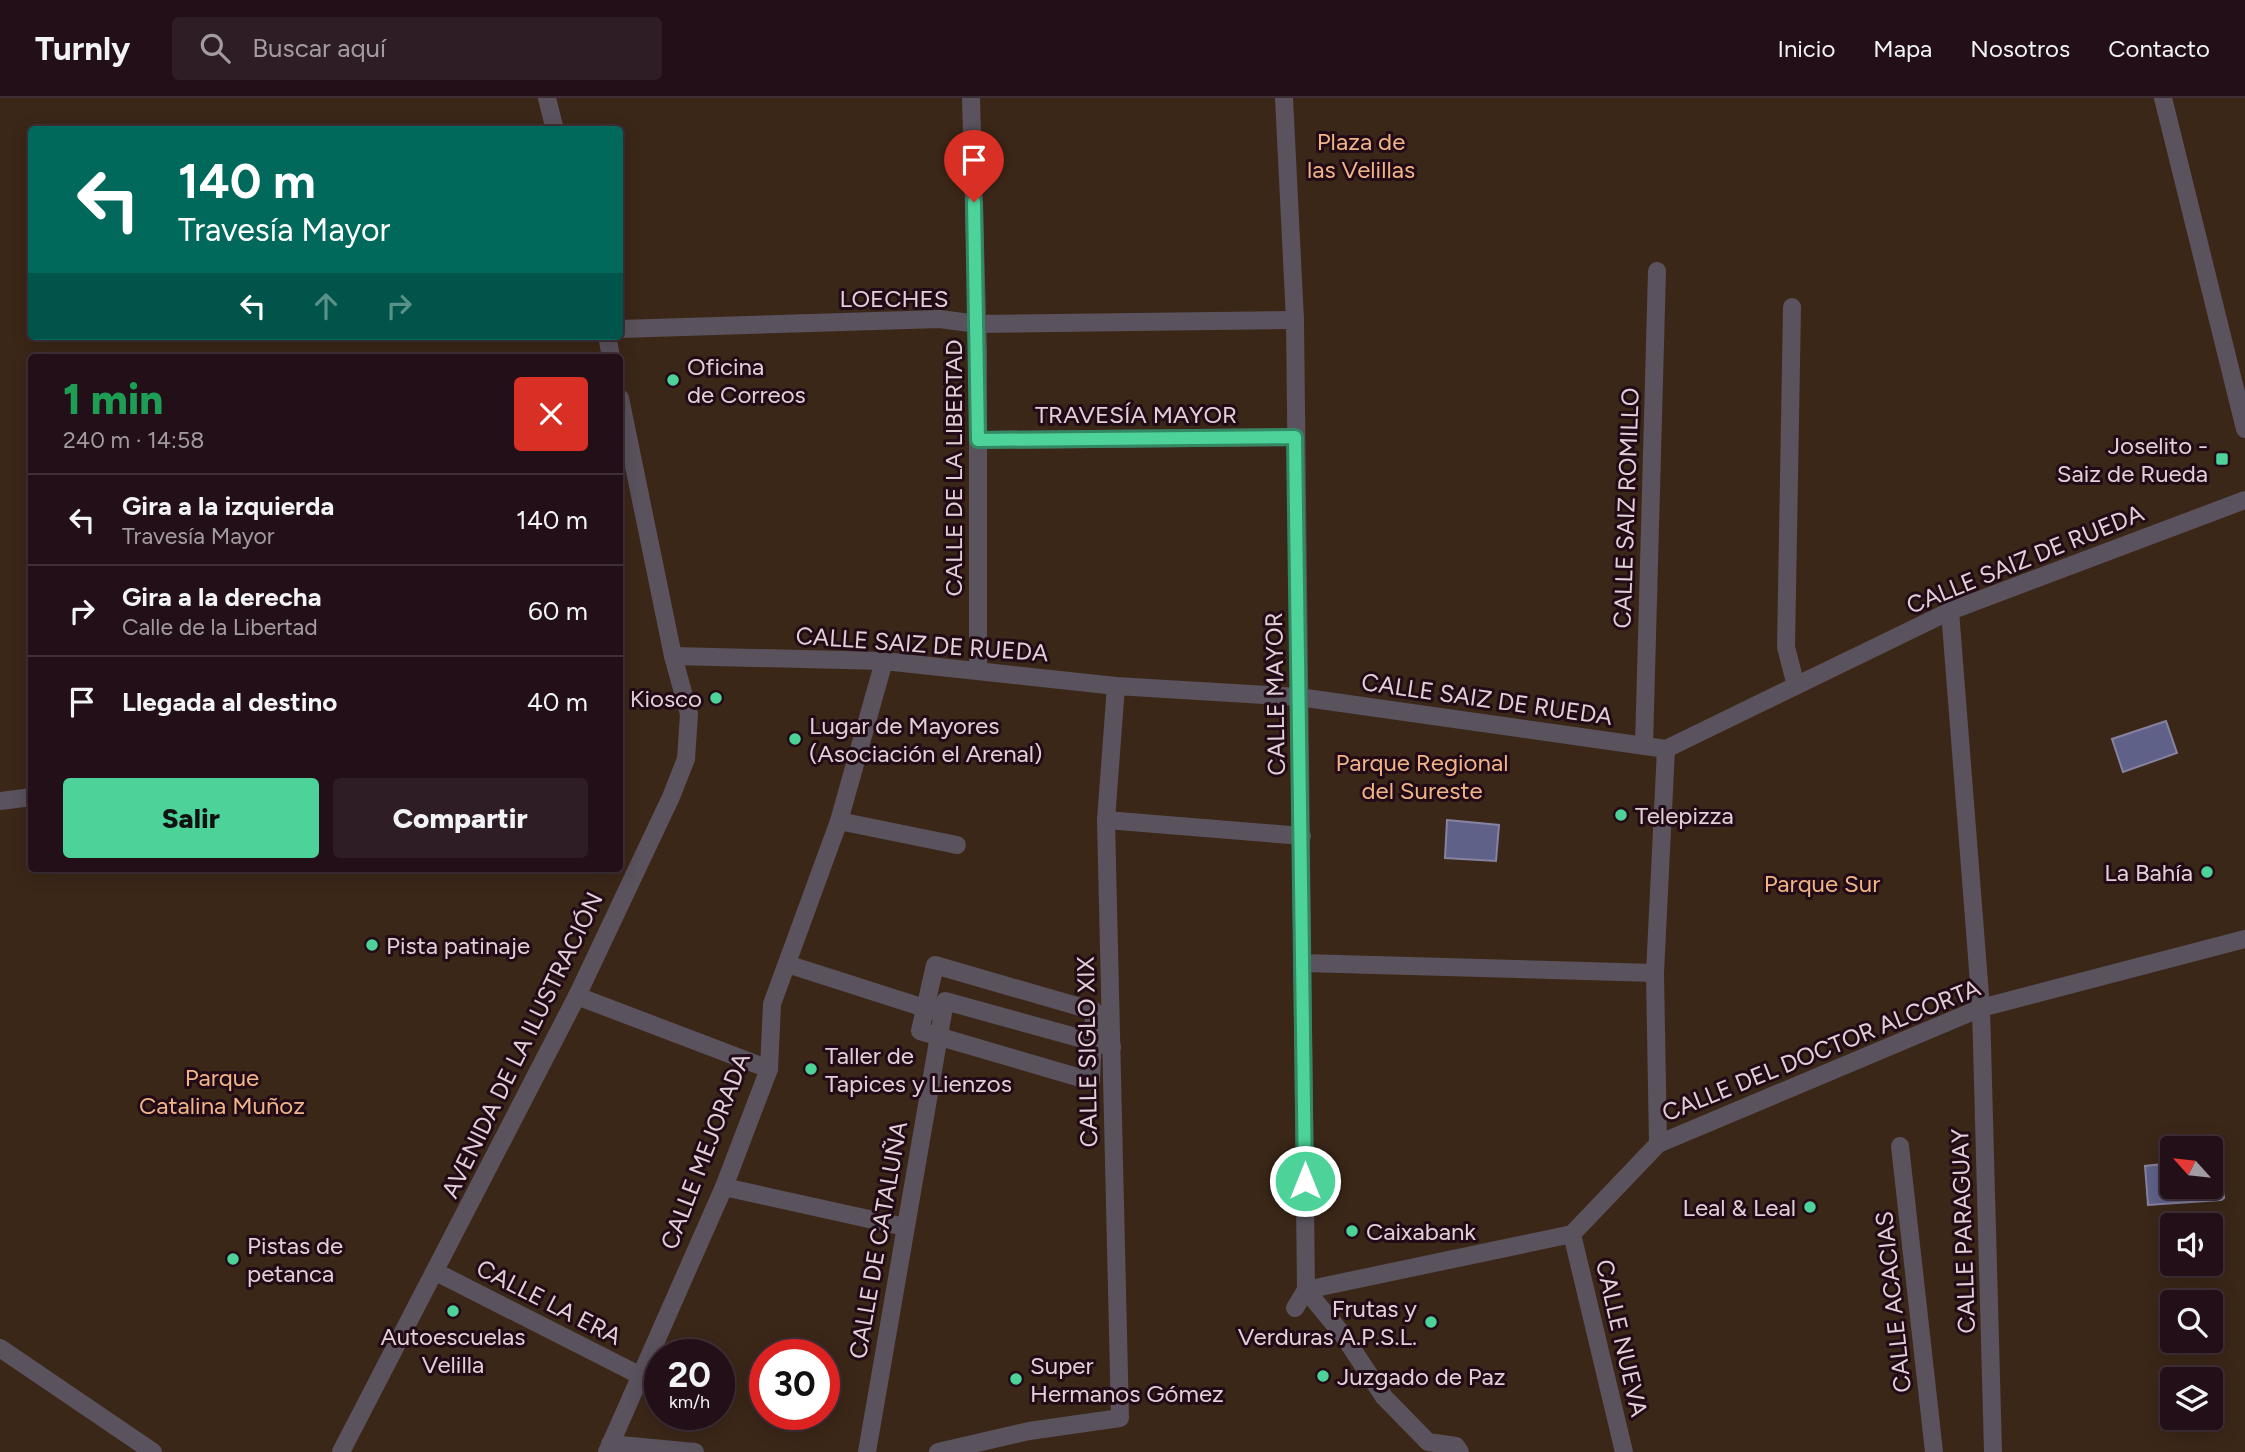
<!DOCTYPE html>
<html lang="es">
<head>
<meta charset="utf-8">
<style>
  body { margin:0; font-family:Figtree,sans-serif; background:#2e1d25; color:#f1f3f6; height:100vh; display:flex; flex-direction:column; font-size:26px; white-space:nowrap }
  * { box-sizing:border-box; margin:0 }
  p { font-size:23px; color:#a29ca2 }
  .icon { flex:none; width:38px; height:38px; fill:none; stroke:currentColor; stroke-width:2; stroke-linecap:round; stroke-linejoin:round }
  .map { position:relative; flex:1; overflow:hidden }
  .drawer { position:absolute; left:28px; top:256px; width:595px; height:518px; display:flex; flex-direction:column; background:#220f18; border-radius:7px; box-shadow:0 4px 18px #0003,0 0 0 2px #3f2f37 }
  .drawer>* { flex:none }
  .top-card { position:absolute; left:28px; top:28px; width:595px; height:214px; border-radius:7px; box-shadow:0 4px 18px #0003,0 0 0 2px #3f2f37; background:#00695c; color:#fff; overflow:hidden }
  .needle { width:46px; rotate:297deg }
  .fabs { position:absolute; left:2160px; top:1038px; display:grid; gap:14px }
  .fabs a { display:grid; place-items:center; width:63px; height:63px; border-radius:7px; background:#220f18; box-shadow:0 4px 18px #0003,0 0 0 2px #3f2f37; font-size:35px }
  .speed { position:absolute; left:644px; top:1241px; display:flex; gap:14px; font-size:35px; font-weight:700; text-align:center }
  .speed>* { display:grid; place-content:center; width:91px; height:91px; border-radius:50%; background:#220f18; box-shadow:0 4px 18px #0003,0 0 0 2px #3f2f37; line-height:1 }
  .speed small { font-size:18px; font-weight:400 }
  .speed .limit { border:10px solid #d22; background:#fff; color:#111 }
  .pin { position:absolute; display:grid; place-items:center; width:60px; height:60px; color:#fff; margin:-72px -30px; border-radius:50% 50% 50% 0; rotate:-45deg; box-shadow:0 0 7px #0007 }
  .pin .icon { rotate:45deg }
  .me { position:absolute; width:77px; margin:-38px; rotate:0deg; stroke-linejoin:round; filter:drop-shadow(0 0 5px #0008) }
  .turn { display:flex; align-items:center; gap:24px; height:147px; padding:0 35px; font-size:32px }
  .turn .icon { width:91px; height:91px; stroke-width:2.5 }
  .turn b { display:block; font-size:49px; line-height:60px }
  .lanes { display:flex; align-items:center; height:66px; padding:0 35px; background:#0003; justify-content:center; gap:35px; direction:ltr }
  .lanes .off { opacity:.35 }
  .round { display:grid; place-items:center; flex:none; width:74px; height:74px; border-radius:7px; background:#2e1d25 }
  .overview { display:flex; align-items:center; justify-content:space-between; height:119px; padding:0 35px }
  h1 { font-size:42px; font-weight:800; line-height:52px; color:#1e9e55 }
  .action { display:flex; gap:14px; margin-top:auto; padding:14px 35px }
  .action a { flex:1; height:80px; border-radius:7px; background:#4dd39a; color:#111; font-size:28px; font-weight:800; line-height:80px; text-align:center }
  .action a+a { background:#2e1d25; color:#f1f3f6 }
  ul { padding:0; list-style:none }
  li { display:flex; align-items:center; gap:21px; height:91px; padding:0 35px; border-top:2px solid #3f2f37 }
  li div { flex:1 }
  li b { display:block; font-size:26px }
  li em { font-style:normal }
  header { display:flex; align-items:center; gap:42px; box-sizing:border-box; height:98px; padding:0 35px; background:#220f18; border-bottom:2px solid #3f2f37 }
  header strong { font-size:33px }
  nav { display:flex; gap:38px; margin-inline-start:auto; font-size:24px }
  .search { width:490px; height:63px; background:#2e1d25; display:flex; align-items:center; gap:18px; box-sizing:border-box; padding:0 24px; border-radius:7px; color:#a29ca2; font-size:26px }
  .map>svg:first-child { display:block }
  .green { fill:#3b2718; fill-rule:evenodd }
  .water { fill:#5f6188; stroke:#8682a0; stroke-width:2 }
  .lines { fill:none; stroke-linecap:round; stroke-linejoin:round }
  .minor { stroke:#5a525d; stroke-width:18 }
  .route-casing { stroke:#328964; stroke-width:18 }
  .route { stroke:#4dd39a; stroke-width:12 }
  .poi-dot { fill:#4dd39a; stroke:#220b17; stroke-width:2.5 }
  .labels { text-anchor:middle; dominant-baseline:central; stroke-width:6; stroke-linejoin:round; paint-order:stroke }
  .park-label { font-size:24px; fill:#f0b487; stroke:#220b17 }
  .street-label { font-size:24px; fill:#e1d0d7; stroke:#220b17 }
  .poi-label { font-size:24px; fill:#e1d0d7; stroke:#220b17; text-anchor:start }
</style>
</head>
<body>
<header>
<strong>Turnly</strong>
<div class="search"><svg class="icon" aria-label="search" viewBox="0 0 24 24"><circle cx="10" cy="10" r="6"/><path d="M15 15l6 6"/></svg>Buscar aquí</div>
<nav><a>Inicio</a><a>Mapa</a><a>Nosotros</a><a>Contacto</a></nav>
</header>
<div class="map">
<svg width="2245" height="1354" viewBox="0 0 2245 1354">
  <rect width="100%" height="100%" fill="#2d1420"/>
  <path class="green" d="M0,0H2245V1354H0ZM32,32H620V238H32ZM32,259H620V770H32ZM2172,1050H2210V1088H2172ZM2172,1127H2210V1166H2172ZM2172,1204H2210V1242H2172ZM660,1256H719V1316H660ZM765,1256H824V1316H765ZM2172,1281H2210V1320H2172Z"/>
  <g class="water">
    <polygon points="2166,623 2177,655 2123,674 2112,641"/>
    <polygon points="1447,722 1499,727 1496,763 1445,760"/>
    <polygon points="2221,1061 2224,1100 2221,1102 2148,1107 2145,1068 2172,1065 2172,1088 2210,1088 2210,1062"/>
  </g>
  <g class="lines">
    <g class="minor">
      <polyline points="547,0 555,32"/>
      <polyline points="971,0 978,254 978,572"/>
      <polyline points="1284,0 1295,222 1306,1192 1343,1237 1384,1299 1428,1344 1456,1348 1460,1354"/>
      <polyline points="2163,0 2245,331"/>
      <polyline points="1792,209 1786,549 1796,588"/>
      <polyline points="620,231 940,221 977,226 1295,222"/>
      <polyline points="607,238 611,259"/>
      <polyline points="978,342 1295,339"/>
      <polyline points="1950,513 1981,910 1993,1354"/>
      <polyline points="673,558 884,563 1116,588 1299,599 1666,651 1950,513 2245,402"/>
      <polyline points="1644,648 1657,173"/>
      <polyline points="0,703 32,699"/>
      <polyline points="1106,722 1302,738"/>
      <polyline points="839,723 957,747"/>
      <polyline points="1303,865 1655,875"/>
      <polyline points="787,866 934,913"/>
      <polygon points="935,867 1094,913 1091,983 920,933"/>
      <polyline points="577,898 769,971"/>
      <polyline points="1658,1046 1655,875 1666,651"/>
      <polyline points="1900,1048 1934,1354"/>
      <polyline points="724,1089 905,1129"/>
      <polyline points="1572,1136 1624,1354"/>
      <polyline points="436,1174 639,1277"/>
      <polyline points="1295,1210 1306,1192 1572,1136 1658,1046 1981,910 2245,841"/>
      <polyline points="0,1250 153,1354"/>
      <polyline points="610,1346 695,1354"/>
      <polyline points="341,1354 577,898 671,699 686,661 689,616 673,558 620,300"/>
      <polyline points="607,1354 724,1089 769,971 772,906 839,723 884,563"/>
      <polyline points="867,1354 945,903 1112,949"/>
      <polyline points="938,1354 1029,1333 1120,1320 1106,722 1116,588"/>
    </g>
  </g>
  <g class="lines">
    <g class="route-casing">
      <polyline id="route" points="974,104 978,342 1295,339 1305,1083"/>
    </g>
    <use href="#route" class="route"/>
  </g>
  <g class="poi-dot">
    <circle cx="673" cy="282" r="7"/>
    <rect x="2215" y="354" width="14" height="14" rx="3.5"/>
    <circle cx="716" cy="600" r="7"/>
    <circle cx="795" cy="641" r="7"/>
    <circle cx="1621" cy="717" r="7"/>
    <circle cx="2207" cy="774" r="7"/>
    <circle cx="372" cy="847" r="7"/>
    <circle cx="811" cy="971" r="7"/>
    <circle cx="1810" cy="1109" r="7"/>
    <circle cx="1352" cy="1133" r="7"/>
    <circle cx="233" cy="1161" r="7"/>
    <circle cx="453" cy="1213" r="7"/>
    <circle cx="1431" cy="1224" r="7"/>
    <circle cx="1323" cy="1278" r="7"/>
    <circle cx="1016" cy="1281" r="7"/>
  </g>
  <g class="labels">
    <g class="park-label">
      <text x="1361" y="43">Plaza de<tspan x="1361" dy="28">las Velillas</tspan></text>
      <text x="1422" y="664">Parque Regional<tspan x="1422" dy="28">del Sureste</tspan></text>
      <text x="1822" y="785">Parque Sur</text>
      <text x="222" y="979">Parque<tspan x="222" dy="28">Catalina Muñoz</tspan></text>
    </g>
    <g class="street-label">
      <text x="894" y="200">LOECHES</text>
      <text x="1136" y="316">TRAVESÍA MAYOR</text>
      <text transform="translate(953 370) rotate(-90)">CALLE DE LA LIBERTAD</text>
      <text transform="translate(1626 410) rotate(-88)">CALLE SAIZ ROMILLO</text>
      <text transform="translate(2025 461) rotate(-22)">CALLE SAIZ DE RUEDA</text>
      <text transform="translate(922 546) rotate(4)">CALLE SAIZ DE RUEDA</text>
      <text transform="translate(1275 596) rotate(-91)">CALLE MAYOR</text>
      <text transform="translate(1487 601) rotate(8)">CALLE SAIZ DE RUEDA</text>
      <text transform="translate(522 947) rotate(-64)">AVENIDA DE LA ILUSTRACIÓN</text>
      <text transform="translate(1821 952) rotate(-22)">CALLE DEL DOCTOR ALCORTA</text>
      <text transform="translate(1087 954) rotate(-91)">CALLE SIGLO XIX</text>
      <text transform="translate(705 1053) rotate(-69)">CALLE MEJORADA</text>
      <text transform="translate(1963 1133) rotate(-92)">CALLE PARAGUAY</text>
      <text transform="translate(878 1142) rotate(-80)">CALLE DE CATALUÑA</text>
      <text transform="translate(549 1204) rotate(27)">CALLE LA ERA</text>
      <text transform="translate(1893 1204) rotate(-96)">CALLE ACACIAS</text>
      <text transform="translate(1622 1240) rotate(77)">CALLE NUEVA</text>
    </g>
    <g class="poi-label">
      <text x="687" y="268">Oficina<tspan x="687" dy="28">de Correos</tspan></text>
      <text x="2208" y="347" text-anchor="end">Joselito -<tspan x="2208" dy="28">Saiz de Rueda</tspan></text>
      <text x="702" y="600" text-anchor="end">Kiosco</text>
      <text x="809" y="627">Lugar de Mayores<tspan x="809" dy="28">(Asociación el Arenal)</tspan></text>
      <text x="1635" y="717">Telepizza</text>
      <text x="2193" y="774" text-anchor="end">La Bahía</text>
      <text x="386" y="847">Pista patinaje</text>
      <text x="825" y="957">Taller de<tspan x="825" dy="28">Tapices y Lienzos</tspan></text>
      <text x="1796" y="1109" text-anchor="end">Leal &amp; Leal</text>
      <text x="1366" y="1133">Caixabank</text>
      <text x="247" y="1147">Pistas de<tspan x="247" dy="28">petanca</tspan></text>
      <text x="1417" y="1210" text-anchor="end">Frutas y<tspan x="1417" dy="28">Verduras A.P.S.L.</tspan></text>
      <text x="453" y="1238" text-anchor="middle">Autoescuelas<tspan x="453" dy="28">Velilla</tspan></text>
      <text x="1030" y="1267">Super<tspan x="1030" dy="28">Hermanos Gómez</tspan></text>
      <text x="1337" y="1278">Juzgado de Paz</text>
    </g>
  </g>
</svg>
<div class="fabs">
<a><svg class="needle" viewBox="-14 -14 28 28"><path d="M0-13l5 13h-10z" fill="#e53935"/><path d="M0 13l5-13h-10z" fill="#a29ca2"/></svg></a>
<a><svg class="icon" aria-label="sound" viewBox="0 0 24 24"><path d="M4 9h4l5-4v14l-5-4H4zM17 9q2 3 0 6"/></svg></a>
<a><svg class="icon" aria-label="search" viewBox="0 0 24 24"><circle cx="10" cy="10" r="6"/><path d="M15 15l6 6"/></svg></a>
<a><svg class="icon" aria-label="layers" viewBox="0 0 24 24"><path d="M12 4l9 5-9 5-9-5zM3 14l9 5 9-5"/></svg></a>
</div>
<div class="speed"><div>20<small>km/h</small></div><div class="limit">30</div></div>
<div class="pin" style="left:974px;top:104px;background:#d93025"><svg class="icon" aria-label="arrive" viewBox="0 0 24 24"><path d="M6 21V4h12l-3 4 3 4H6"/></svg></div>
<svg class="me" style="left:1305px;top:1083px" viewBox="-20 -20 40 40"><circle r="17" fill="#4dd39a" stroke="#fff" stroke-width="3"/><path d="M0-11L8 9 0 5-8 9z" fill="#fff"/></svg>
<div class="top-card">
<div class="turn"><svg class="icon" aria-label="left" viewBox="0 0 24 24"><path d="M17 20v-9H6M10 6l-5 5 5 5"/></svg><div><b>140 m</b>Travesía Mayor</div></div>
<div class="lanes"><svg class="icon" aria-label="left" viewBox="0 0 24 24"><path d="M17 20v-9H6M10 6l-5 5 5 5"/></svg><svg class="icon off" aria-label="ahead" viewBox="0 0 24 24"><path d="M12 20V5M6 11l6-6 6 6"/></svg><svg class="icon off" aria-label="right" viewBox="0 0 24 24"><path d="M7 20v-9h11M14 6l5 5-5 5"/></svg></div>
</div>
<section class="drawer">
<div class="overview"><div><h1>1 min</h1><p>240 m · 14:58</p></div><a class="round" style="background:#d93025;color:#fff"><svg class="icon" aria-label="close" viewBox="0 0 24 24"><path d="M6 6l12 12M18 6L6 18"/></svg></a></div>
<ul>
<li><svg class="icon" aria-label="left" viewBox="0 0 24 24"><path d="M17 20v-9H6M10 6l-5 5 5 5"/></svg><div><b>Gira a la izquierda</b><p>Travesía Mayor</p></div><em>140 m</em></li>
<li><svg class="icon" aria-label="right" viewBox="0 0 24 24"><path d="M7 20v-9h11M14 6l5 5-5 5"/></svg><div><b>Gira a la derecha</b><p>Calle de la Libertad</p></div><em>60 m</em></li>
<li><svg class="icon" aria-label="arrive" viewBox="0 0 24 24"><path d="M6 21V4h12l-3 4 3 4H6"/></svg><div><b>Llegada al destino</b></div><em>40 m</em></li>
</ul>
<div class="action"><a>Salir</a><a>Compartir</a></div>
</section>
</div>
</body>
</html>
